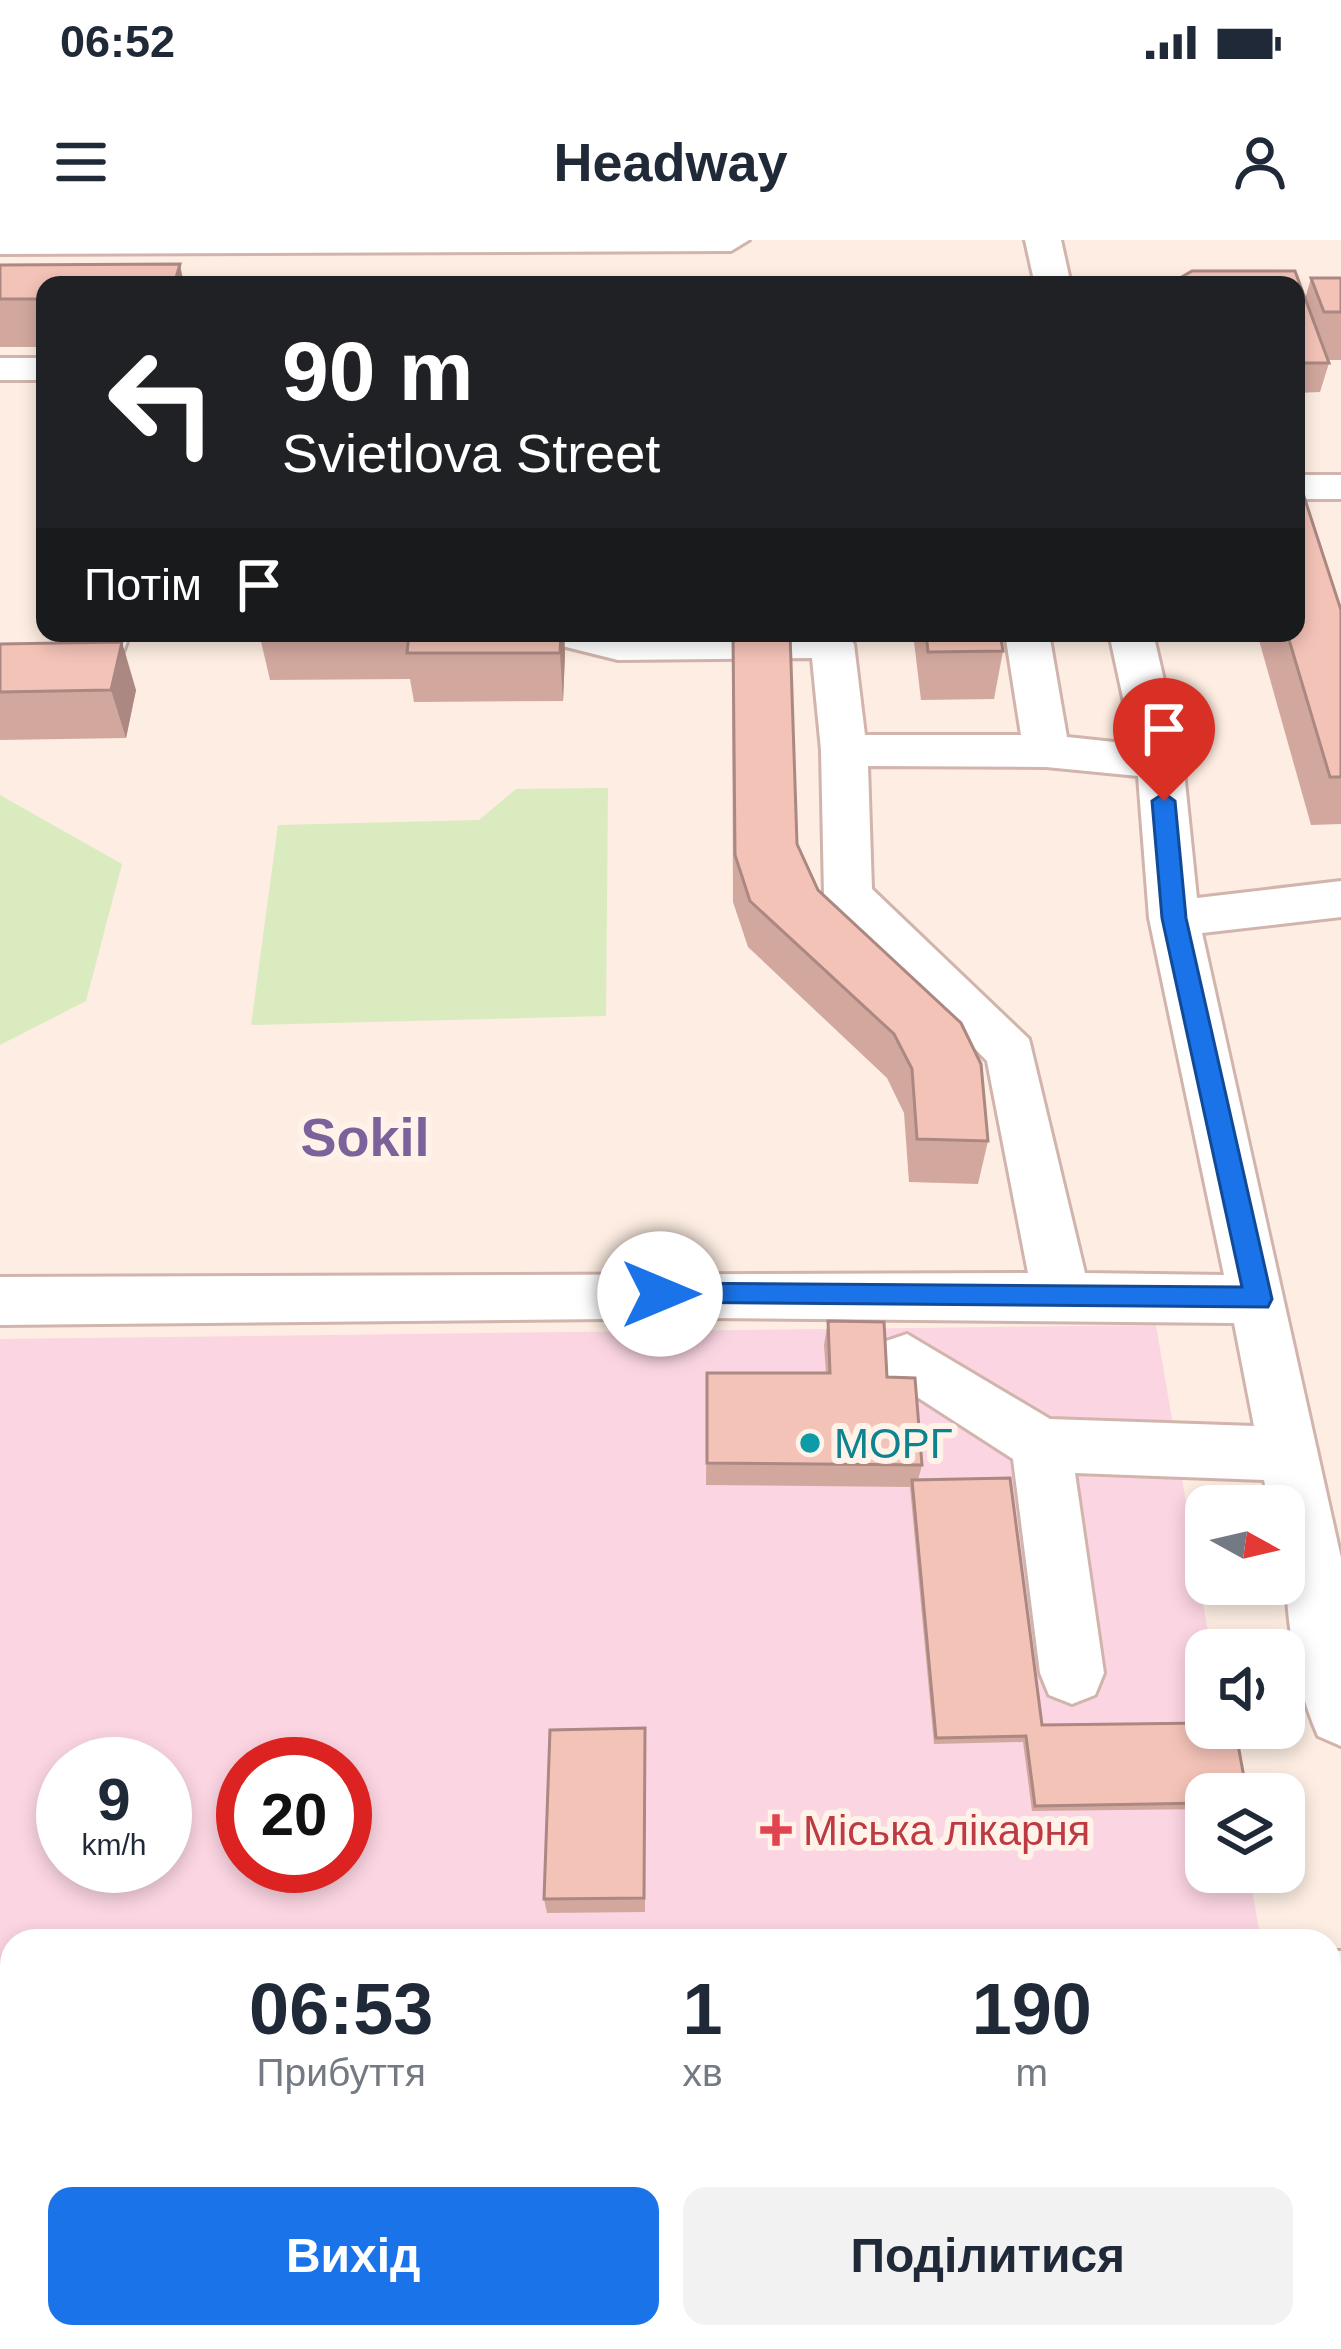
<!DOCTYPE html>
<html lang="uk">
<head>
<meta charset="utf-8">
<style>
  body { margin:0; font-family:Helvetica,sans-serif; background:#f2f2f3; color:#1f2937; height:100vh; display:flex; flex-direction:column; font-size:45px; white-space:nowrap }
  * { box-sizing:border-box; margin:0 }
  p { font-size:39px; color:#747a83 }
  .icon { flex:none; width:66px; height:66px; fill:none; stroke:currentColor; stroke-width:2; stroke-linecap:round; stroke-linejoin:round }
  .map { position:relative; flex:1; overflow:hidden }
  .side { position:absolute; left:0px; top:1689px; width:1341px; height:420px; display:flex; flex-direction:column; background:#fff; border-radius:36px 36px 0 0; box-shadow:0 6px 18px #0003 }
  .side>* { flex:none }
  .banner { position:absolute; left:36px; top:36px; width:1269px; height:366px; border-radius:24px; box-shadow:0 6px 18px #0003; background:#202124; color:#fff; overflow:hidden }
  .needle { width:78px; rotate:98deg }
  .buttons { position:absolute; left:1185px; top:1245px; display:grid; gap:24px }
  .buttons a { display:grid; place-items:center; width:120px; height:120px; border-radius:24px; background:#fff; box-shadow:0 6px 18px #0003; font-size:60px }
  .speed { position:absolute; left:36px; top:1497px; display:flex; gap:24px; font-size:60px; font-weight:700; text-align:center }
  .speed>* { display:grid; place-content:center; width:156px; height:156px; border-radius:50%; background:#fff; box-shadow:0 6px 18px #0003; line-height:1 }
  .speed small { font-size:30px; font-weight:400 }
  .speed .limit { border:18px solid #d22; background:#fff; color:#111 }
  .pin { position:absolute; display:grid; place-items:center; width:102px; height:102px; color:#fff; margin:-123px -51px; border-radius:50% 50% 50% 0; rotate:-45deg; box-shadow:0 0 12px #0007 }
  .pin .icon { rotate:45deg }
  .me { position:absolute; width:132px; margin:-66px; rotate:90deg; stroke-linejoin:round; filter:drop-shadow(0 0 9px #0008) }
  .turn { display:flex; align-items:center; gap:42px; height:252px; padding:0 48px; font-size:54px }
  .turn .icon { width:156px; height:156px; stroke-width:2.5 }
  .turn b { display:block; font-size:84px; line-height:102px }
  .then { display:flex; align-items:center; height:114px; padding:0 48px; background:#0003; gap:24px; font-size:45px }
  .eta { display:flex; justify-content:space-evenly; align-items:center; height:204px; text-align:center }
  .eta b { font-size:72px; font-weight:700; line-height:84px }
  .button { display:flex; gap:24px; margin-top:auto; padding:24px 48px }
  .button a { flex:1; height:138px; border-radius:24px; background:#1a73e8; color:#fff; font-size:48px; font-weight:700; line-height:138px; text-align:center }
  .button a+a { background:#f2f2f3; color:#1f2937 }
  .status { display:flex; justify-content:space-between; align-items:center; height:84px; padding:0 60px; background:#fff; direction:ltr }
  .status svg { height:33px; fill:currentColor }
  header { display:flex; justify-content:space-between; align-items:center; height:156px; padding:0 48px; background:#fff; font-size:54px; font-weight:700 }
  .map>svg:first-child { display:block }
  .medical { fill:#fbd5e2; fill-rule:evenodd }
  .green { fill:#dbebc0 }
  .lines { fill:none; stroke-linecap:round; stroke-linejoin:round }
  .minor-casing { stroke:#d1b4ab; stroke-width:6 }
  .minor { fill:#fff; fill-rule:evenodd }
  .wall { fill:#d2a89e }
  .shaded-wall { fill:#ab8881 }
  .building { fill:#f4c3b8; stroke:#ab8881; stroke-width:3 }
  .route { fill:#1a73e8; stroke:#114b97; stroke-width:3 }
  .culture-dot { fill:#0f9aa8; stroke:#fff2e9; stroke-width:4.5 }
  .health-dot { fill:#e0444e; stroke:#fff2e9; stroke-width:4.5 }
  .labels { text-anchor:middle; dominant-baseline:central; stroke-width:12; stroke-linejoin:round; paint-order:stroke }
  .culture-label { font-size:42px; fill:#0d838f; stroke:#fff2e9; text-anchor:start }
  .health-label { font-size:42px; fill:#be3a42; stroke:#fff2e9; text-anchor:start }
  .district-label { font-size:54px; font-weight:bold; fill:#7b629a; stroke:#fff2e9 }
</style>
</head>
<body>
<div class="status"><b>06:52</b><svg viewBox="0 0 49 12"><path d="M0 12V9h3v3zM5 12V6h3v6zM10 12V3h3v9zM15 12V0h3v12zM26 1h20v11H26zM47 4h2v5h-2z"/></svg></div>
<header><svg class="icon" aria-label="menu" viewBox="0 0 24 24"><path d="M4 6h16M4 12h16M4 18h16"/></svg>Headway<svg class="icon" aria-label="person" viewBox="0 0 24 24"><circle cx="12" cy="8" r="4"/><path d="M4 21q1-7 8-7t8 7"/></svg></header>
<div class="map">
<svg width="1341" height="2109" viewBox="0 0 1341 2109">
  <rect width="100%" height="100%" fill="#fdede2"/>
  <path class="medical" d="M1156,1085L1211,1410H1206V1632H1249L1261,1701H12V2097H1329L1331,2109H0V1099ZM63,1524H165V1626H63ZM243,1524H345V1626H243Z"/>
  <g class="green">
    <polygon points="608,548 606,776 251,785 278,585 479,580 516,549"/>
    <polygon points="0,555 122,624 86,761 0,805"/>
  </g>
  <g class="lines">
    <g class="minor-casing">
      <g id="minor">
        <polygon points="0,0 749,0 731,11 0,14"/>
        <polygon points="1025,0 1061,0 1071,45 1035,45"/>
        <rect x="0" y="118" width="45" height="22"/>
        <rect x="1296" y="235" width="45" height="24"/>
        <polygon points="86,393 130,393 115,435 0,439 0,411 81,411"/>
        <path d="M543,393H844L854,404L865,495H1021L1005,393H1049L1067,497L1133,504L1109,393H1153L1183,522L1197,658L1341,641V677L1202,693L1341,1318V1506L1318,1496C1287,1425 1284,1342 1284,1266H1269L1264,1240L1075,1233L1104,1433L1095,1455L1072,1464L1049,1455L1040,1433L1013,1219L886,1137L878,1119L886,1101L907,1094L1050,1179L1254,1186L1234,1083L707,1078L0,1085V1037L1028,1033L987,821L824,655L821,510L812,418L618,420L550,403ZM868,526L1046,527L1138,536L1149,678L1224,1035L1085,1033L1029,799L872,649Z"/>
        <rect x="1329" y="1711" width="12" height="72"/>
        <polygon points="12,1736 12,1808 0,1813 0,1741"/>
        <polygon points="12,2063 12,2097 64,2097 59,2109 0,2109 0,2068"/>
        <rect x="641" y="2097" width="78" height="12"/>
        <polygon points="1037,2097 1115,2097 1116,2109 1038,2109"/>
      </g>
    </g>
    <use href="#minor" class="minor"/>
  </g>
  <g class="wall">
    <polygon points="0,25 45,45 45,107 0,107"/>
    <polygon points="1311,38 1341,38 1341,120 1328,120 1329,123 1320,152 1296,153 1296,45 1305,59"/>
    <polygon points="1341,370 1341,584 1311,585 1257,393 1296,393"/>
    <polygon points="259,393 564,393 565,414 563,461 414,462 410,439 270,440"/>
    <polygon points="732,393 790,393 797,604 818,650 988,901 978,944 909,942 904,873 887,838 748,707 733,662"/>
    <polygon points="913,393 1000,393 1003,411 994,459 921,460"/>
    <polygon points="0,404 136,450 126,498 0,500"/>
    <polygon points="828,1081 887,1137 922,1225 918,1240 1042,1485 1206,1554 1206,1569 1032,1571 1023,1502 934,1504 910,1247 706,1245 707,1133 826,1133 824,1105"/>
    <polygon points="645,1488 645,1672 547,1673 544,1659"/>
  </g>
  <g class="shaded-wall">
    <polygon points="180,24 184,45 174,45"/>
    <polygon points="561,393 564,393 565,414 563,461 560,413"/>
    <polygon points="122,402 136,450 126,498 111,450"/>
  </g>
  <g class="building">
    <polygon points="180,24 174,45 45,45 45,59 0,59 0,25"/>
    <polygon points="1192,31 1295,31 1329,123 1296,123 1296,45 1168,45"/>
    <polygon points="1311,38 1341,38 1341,72 1324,72"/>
    <polygon points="1296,232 1341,370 1341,537 1330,537 1287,393 1296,393"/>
    <polygon points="409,393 561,393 560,413 407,413"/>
    <polygon points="733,393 790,393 797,604 818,650 961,783 981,824 988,901 917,899 912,829 894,794 750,661 735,615"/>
    <polygon points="926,393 1000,393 1003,411 928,412"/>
    <polygon points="122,402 111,450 0,452 0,404"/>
    <polygon points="828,1081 884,1082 887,1137 915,1138 922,1225 707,1223 707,1133 830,1133"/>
    <polygon points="1010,1238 1042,1485 1206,1483 1206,1488 1235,1488 1247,1554 1206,1554 1206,1563 1035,1566 1026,1496 936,1498 912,1240"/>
    <polygon points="645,1488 644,1658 544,1659 550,1490"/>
    <polygon points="475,2097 606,2097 606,2109 474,2109"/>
  </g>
  <polygon class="route" points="1164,553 1175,561 1186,678 1272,1059 1268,1067 651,1062 647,1054 660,1043 1242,1047 1162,678 1152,561"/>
  <circle class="culture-dot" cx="810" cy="1203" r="12"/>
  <path class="health-dot" d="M770 1572h12v12h12v12h-12v12h-12v-12h-12v-12h12z"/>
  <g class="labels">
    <g class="culture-label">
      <text x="834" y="1203">МОРГ</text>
    </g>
    <g class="health-label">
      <text x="803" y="1590">Міська лікарня</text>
    </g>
    <g class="district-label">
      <text x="365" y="897">Sokil</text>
    </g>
  </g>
</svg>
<div class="buttons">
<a><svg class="needle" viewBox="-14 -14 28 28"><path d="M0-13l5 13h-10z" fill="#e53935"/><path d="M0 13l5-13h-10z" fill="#747a83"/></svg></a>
<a><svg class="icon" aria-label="sound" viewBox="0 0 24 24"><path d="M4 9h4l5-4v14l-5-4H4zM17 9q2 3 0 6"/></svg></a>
<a><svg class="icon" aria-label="layers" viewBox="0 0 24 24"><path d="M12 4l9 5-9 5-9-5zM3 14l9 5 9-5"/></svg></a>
</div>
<div class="speed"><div>9<small>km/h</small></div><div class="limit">20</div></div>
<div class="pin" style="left:1164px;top:561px;background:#d93025"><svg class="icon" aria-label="arrive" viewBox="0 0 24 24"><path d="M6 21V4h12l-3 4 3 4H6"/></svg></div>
<svg class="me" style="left:660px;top:1054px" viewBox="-20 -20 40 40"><circle r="19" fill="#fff"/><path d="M0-13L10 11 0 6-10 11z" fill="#1a73e8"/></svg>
<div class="banner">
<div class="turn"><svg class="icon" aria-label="left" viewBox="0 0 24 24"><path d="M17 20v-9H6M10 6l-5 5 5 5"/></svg><div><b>90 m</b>Svietlova Street</div></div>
<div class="then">Потім<svg class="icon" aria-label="arrive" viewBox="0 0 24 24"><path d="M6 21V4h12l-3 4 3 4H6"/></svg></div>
</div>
<section class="side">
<div class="eta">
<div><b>06:53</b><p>Прибуття</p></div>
<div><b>1</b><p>хв</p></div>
<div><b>190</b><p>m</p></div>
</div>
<div class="button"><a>Вихід</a><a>Поділитися</a></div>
</section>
</div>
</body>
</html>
